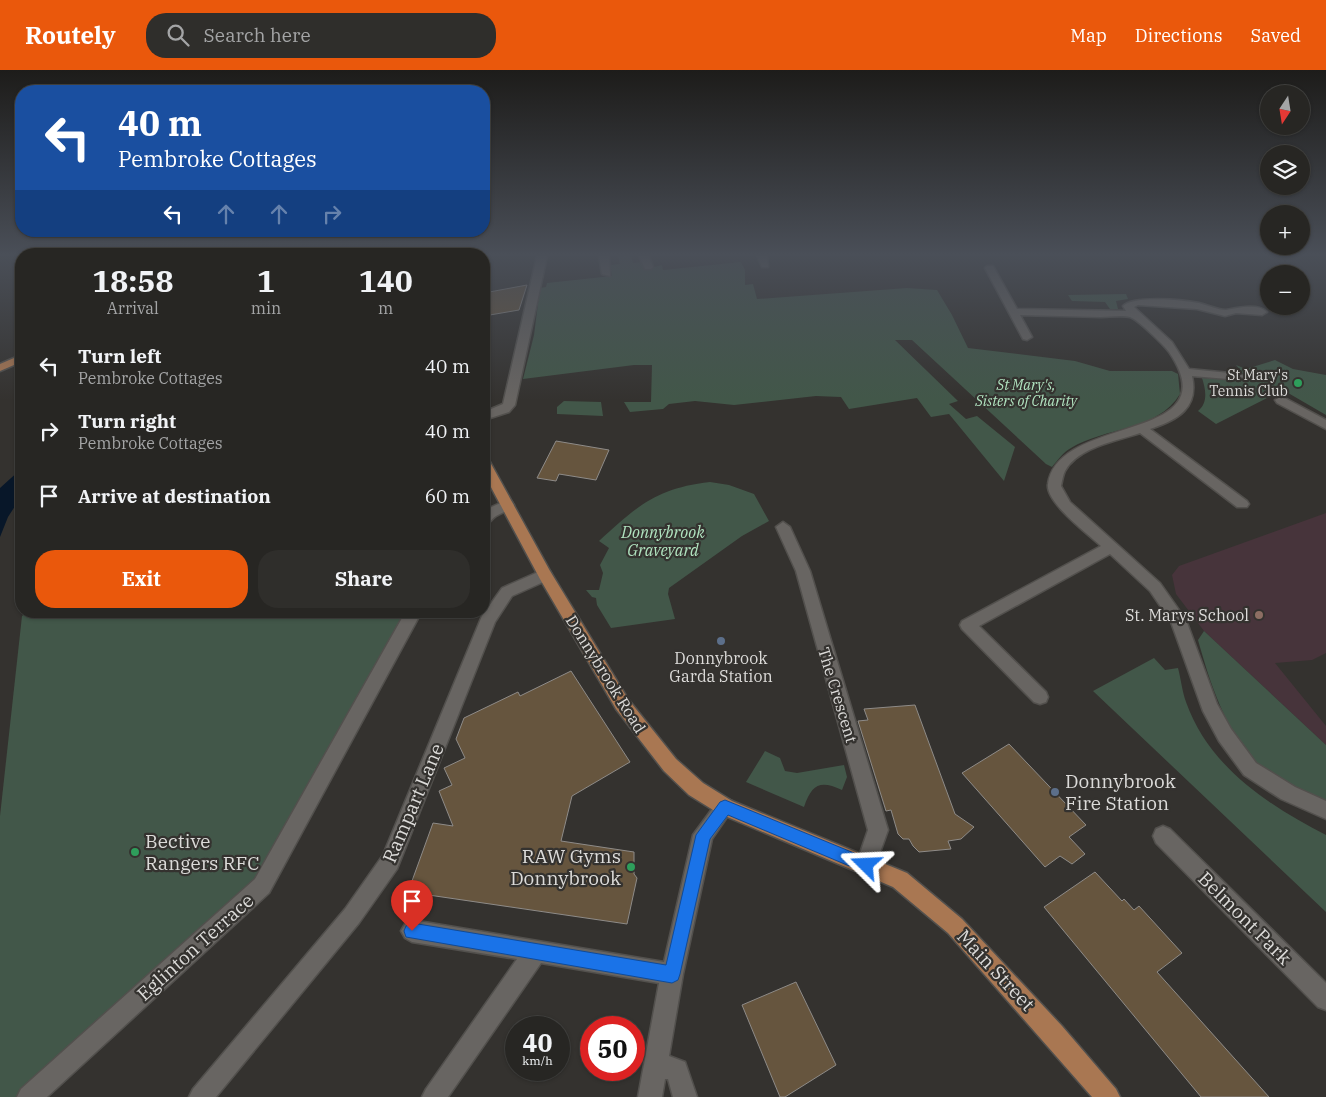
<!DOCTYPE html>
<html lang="en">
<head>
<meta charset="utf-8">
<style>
  body { margin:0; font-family:"IBM Plex Serif",serif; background:#2f2e2b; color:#f1f3f6; height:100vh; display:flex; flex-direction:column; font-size:19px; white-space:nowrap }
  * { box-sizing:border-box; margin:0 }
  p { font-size:16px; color:#a4a5a6 }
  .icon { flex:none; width:28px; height:28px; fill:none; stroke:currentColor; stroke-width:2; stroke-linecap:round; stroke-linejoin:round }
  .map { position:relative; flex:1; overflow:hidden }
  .panel { position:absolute; left:15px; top:178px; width:475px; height:370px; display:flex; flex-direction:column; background:#272623; border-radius:20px; box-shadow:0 1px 4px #0004,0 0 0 1px #434341 }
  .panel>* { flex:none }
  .banner { position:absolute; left:15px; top:15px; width:475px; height:152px; border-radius:20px; box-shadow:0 1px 4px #0004,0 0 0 1px #434341; background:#1a4fa0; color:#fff; overflow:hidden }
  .needle { width:32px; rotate:192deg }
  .controls { position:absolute; left:1260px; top:15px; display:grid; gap:10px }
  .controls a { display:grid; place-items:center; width:50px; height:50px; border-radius:50%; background:#272623; box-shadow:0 1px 4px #0004,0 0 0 1px #434341; font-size:25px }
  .speed { position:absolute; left:505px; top:946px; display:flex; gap:10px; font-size:25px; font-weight:700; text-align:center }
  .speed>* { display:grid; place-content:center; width:65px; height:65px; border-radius:50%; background:#272623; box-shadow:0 1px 4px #0004,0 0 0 1px #434341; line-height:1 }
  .speed small { font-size:12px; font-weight:400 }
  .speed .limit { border:8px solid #d22; background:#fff; color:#111 }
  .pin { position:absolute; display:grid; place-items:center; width:42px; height:42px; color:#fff; margin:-51px -21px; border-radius:50% 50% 50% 0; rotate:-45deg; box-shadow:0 0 5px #0007 }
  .pin .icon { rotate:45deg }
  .me { position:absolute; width:55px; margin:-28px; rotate:291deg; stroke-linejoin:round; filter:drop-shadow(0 0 4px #0008) }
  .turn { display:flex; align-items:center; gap:18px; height:105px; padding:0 20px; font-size:22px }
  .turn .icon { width:65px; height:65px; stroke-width:2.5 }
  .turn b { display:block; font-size:35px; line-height:42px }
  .lanes { display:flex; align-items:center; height:48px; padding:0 20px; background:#0003; justify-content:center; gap:25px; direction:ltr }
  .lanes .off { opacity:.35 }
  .eta { display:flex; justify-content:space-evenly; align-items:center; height:85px; text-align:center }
  .eta b { font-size:30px; font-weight:700; line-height:35px }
  .button { display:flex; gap:10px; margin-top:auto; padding:10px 20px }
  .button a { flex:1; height:58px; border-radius:20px; background:#ea580c; color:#fff; font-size:20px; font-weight:700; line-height:58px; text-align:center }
  .button a+a { background:#2f2e2b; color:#f1f3f6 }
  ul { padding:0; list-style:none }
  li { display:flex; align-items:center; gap:15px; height:65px; padding:0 20px }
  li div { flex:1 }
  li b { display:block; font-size:19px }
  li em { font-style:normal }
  header { display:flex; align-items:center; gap:30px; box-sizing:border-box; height:70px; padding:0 25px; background:#ea580c; color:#fff }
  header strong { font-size:24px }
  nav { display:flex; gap:28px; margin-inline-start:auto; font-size:18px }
  .search { width:350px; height:45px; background:#2f2e2b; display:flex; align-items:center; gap:12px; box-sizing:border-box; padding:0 18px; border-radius:20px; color:#a4a5a6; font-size:19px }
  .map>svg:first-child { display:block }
  .education { fill:#47343b }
  .green { fill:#425749 }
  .water { fill:#081729 }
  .building { fill:#66553e; stroke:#8e8b88 }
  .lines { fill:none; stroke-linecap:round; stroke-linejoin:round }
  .minor-casing { stroke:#52504d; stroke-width:3 }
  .major-casing { stroke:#52504d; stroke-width:3 }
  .minor { fill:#686562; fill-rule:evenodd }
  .major { fill:#a97752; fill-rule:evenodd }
  .route { fill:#1a73e8; stroke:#114b97 }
  .leisure-dot { fill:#2e9e5b; stroke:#34322f; stroke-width:2 }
  .education-dot { fill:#8d6e63; stroke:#34322f; stroke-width:2 }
  .service-dot { fill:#5c6f8a; stroke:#34322f; stroke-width:2 }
  .labels { text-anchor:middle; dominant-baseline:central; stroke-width:4.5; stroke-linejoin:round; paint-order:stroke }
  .far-poi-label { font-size:14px; fill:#dcdbd9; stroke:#34322f; text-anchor:end }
  .far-park-label { font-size:14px; font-style:italic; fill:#b1e4c0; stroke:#34322f }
  .park-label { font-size:16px; font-style:italic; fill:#b1e4c0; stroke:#34322f }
  .poi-label { font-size:16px; fill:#dcdbd9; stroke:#34322f; text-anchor:end }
  .street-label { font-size:16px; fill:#dcdbd9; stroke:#34322f }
  .near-poi-label { font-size:19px; fill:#dcdbd9; stroke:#34322f; text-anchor:start }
  .near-street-label { font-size:19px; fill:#dcdbd9; stroke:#34322f }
</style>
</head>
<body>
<header>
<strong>Routely</strong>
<div class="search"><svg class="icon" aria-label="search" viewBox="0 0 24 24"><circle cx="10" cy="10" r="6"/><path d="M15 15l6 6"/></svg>Search here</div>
<nav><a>Map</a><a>Directions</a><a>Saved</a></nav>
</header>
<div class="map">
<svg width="1326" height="1027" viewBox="0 0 1326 1027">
  <rect width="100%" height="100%" fill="#34322f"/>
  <polygon class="education" points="1326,443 1326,583 1312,590 1275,593 1326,656 1326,675 1204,561 1176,524 1172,505 1179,496"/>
  <g class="green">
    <path d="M618,186H631L633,193L642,192L646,199L662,195L663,200L741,192L745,200V215L753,214L757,229L907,218L937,220L952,245L968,278L1075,291L1110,301H1172L1178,304L1180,324C1158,361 1105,357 1071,378C1063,382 1058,390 1052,397L1046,394L912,270H895L958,331L949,334L966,349L977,346L1015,377L1004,411L949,344L931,347L917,328L849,339L841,327L816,326L734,335L695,331L669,334L663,339L630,342L624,332H651L652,295H634L523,309L534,265L540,218L546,217L547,213L612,206L610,195L620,194Z"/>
    <polygon points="1126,224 1128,229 1116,231 1118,239 1110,239 1105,232 1072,231 1068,225"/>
    <path d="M1275,290L1293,299L1326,305V345L1283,320L1216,354L1198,341C1208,333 1206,320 1202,308L1249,311L1236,295L1246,299Z"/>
    <polygon points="564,331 601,332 603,346 557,344 557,337"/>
    <path d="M710,412L729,415L754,424L769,451L742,466L669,518L668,524L675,549L611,558L597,535L596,528L592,527L586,520H599L603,503L600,495L609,478L599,471C637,436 657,418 710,412Z"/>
    <polygon points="28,541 407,541 249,818 17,1027 0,1027 0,746 22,546"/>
    <path d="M1204,561L1326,675V732C1310,725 1292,719 1278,710C1231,680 1212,620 1198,570Z"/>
    <path d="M1154,588L1165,600L1178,598C1181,609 1182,621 1186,632C1209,697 1268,735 1326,765V842L1093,621Z"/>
    <path d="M765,681L780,688L785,701L797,703L844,695L847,707L842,720C820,710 812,714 804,737L746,712Z"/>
  </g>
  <polygon class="water" points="21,399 21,427 8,447 0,467 0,418"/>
  <g class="building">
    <polygon points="527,215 519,240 484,246 484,223"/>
    <polygon points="556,371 609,380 596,410 559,404 556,411 537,408"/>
    <polygon points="571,601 630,692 572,726 561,771 634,782 634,804 637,808 627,854 408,822 433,753 453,756 439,721 452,715 444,698 465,688 456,669 464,648 518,622 520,626"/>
    <polygon points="915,635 955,744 974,757 961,769 948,771 951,779 919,782 913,776 909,769 903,769 898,764 891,740 886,741 858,651 868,650 864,639"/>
    <polygon points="1009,674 1086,755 1069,767 1085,784 1072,794 1060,786 1045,797 962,703"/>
    <polygon points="1095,802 1122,831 1124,829 1134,840 1139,836 1182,883 1157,902 1269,1027 1201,1027 1044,837"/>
    <polygon points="796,912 836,995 785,1027 780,1027 742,935"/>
  </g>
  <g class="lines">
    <g class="minor-casing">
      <g id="minor">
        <polygon points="537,186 547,186 515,335 509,342 484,350 484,342 503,334"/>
        <polygon points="599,186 609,186 610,206 602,204"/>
        <polygon points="639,186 649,186 653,197 651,199 645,199"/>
        <polygon points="757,186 767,186 768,197 762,197"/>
        <path d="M987,196H993L1017,239L1126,241L1123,236C1134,225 1183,230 1199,233C1207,235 1218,240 1226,240C1237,238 1258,233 1267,242L1262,245L1236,243L1225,246L1197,239L1138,235L1134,237L1172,272L1189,299L1240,304L1246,307L1240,310L1192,306C1199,338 1178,350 1150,359L1247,431L1249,434L1247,437H1237L1140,363C1117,371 1078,377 1065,401C1063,405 1062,411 1061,416L1070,432L1160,513L1186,550L1217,634L1231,659L1256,693L1295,717L1326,731V749L1281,729L1244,705L1219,671L1203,641L1171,552L1150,521L1110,484L979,556L1046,622L1048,627L1046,632L1040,634L1034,632L962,559L960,555L962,551L1101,476C1088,464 1045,432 1048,414C1058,343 1232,374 1169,282C1164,275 1137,249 1130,247C1122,245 1109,247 1100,247C1073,246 1047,246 1020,245L1032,267L1027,270L1023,269L985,198Z"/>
        <polygon points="1281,326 1326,350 1326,359 1277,333 1275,330"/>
        <path d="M507,430L512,432L514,435C510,441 502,442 496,446C491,449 490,454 484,456L485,440Z"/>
        <polygon points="783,452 790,457 810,501 888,760 873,802 866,805 859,802 856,795 868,760 796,501 776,457"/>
        <polygon points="545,499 550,501 552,505 550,509 512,526 495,552 397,799 359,853 216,1027 189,1027 193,1019 345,839 383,785 482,546 502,518"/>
        <polygon points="406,541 422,541 269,823 47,1027 17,1027 21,1019 255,809"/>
        <polygon points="725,728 732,731 734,737 712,769 683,904 669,986 685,992 697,1027 673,1027 668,1009 665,1009 662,1027 638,1027 659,913 541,893 448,1027 422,1027 426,1019 517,889 412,872 405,868 401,861 405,854 412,850 664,892 693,765 718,731"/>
        <polygon points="1163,756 1170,759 1326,913 1326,940 1318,937 1156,773 1153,766 1156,759"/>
      </g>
    </g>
    <g class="major-casing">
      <g id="major">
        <polygon points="21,285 21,292 0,301 0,294"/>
        <polygon points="484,388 490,392 550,501 628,629 676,689 703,713 732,731 907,803 962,849 1062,956 1116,1019 1120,1027 1092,1027 948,863 893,817 718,743 689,725 664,701 616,639 540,509 484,404"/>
      </g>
    </g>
    <use href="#minor" class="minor"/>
    <use href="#major" class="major"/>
  </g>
  <linearGradient id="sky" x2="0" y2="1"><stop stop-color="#1d1c1a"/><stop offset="0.56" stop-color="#4a4f58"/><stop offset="1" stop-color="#4a4f58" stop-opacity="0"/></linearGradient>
  <rect width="1326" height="330" fill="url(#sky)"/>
  <polygon class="route" points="725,730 871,790 874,795 871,800 866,803 728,745 710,769 680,904 678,910 672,913 406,867 404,861 406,856 412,853 666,895 696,765 720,732"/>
  <g class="leisure-dot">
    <circle cx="1298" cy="313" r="5"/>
    <circle cx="135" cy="782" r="5"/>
    <circle cx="631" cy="797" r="5"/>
  </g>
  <circle class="education-dot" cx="1259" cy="545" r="5"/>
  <g class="service-dot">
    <circle cx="721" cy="571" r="5"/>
    <circle cx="1055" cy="722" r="5"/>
  </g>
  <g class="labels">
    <g class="far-poi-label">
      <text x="1288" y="305">St Mary's<tspan x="1288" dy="16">Tennis Club</tspan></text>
    </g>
    <g class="far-park-label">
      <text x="1026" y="315">St Mary's,<tspan x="1026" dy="16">Sisters of Charity</tspan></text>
    </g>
    <g class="park-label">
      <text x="663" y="462">Donnybrook<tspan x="663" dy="18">Graveyard</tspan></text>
    </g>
    <g class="poi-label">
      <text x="1249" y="545">St. Marys School</text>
      <text x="721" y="588" text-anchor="middle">Donnybrook<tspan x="721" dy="18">Garda Station</tspan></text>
    </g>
    <g class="street-label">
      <text transform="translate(606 604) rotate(58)">Donnybrook Road</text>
      <text transform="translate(838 625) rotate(73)">The Crescent</text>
    </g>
    <g class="near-poi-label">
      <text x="1065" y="711">Donnybrook<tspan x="1065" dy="22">Fire Station</tspan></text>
      <text x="145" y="771">Bective<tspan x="145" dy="22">Rangers RFC</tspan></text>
      <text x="621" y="786" text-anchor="end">RAW Gyms<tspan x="621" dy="22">Donnybrook</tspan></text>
    </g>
    <g class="near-street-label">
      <text transform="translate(413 733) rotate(-67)">Rampart Lane</text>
      <text transform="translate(1245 848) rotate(45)">Belmont Park</text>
      <text transform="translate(195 877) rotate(-42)">Eglinton Terrace</text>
      <text transform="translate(996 900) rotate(47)">Main Street</text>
    </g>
  </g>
</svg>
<div class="controls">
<a><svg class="needle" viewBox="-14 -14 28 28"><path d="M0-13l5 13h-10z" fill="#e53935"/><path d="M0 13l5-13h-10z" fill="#a4a5a6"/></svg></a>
<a><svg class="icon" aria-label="layers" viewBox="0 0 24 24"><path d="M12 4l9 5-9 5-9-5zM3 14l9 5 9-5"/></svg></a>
<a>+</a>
<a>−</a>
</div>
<div class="speed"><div>40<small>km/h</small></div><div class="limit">50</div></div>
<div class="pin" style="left:412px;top:861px;background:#d93025"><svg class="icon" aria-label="arrive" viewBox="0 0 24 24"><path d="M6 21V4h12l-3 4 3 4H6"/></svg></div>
<svg class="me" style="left:866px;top:795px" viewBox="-20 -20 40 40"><path d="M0-17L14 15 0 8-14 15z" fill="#1a73e8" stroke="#fff" stroke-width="4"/></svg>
<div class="banner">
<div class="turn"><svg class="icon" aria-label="left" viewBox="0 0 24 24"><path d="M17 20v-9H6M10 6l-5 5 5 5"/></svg><div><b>40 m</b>Pembroke Cottages</div></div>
<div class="lanes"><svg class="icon" aria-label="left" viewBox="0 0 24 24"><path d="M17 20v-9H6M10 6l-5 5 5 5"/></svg><svg class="icon off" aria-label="ahead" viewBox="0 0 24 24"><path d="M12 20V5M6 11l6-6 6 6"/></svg><svg class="icon off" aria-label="ahead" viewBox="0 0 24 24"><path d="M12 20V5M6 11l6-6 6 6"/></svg><svg class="icon off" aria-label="right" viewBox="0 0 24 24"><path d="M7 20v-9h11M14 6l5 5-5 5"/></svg></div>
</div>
<section class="panel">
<div class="eta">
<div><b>18:58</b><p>Arrival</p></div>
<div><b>1</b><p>min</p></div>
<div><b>140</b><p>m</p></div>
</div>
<ul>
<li><svg class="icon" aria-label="left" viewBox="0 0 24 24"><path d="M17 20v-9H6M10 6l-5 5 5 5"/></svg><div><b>Turn left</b><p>Pembroke Cottages</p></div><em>40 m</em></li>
<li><svg class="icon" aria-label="right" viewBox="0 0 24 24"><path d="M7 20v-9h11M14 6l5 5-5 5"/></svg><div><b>Turn right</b><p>Pembroke Cottages</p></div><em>40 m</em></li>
<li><svg class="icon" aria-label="arrive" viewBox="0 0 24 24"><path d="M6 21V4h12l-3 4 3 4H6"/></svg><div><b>Arrive at destination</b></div><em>60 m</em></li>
</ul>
<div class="button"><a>Exit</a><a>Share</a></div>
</section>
</div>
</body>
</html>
